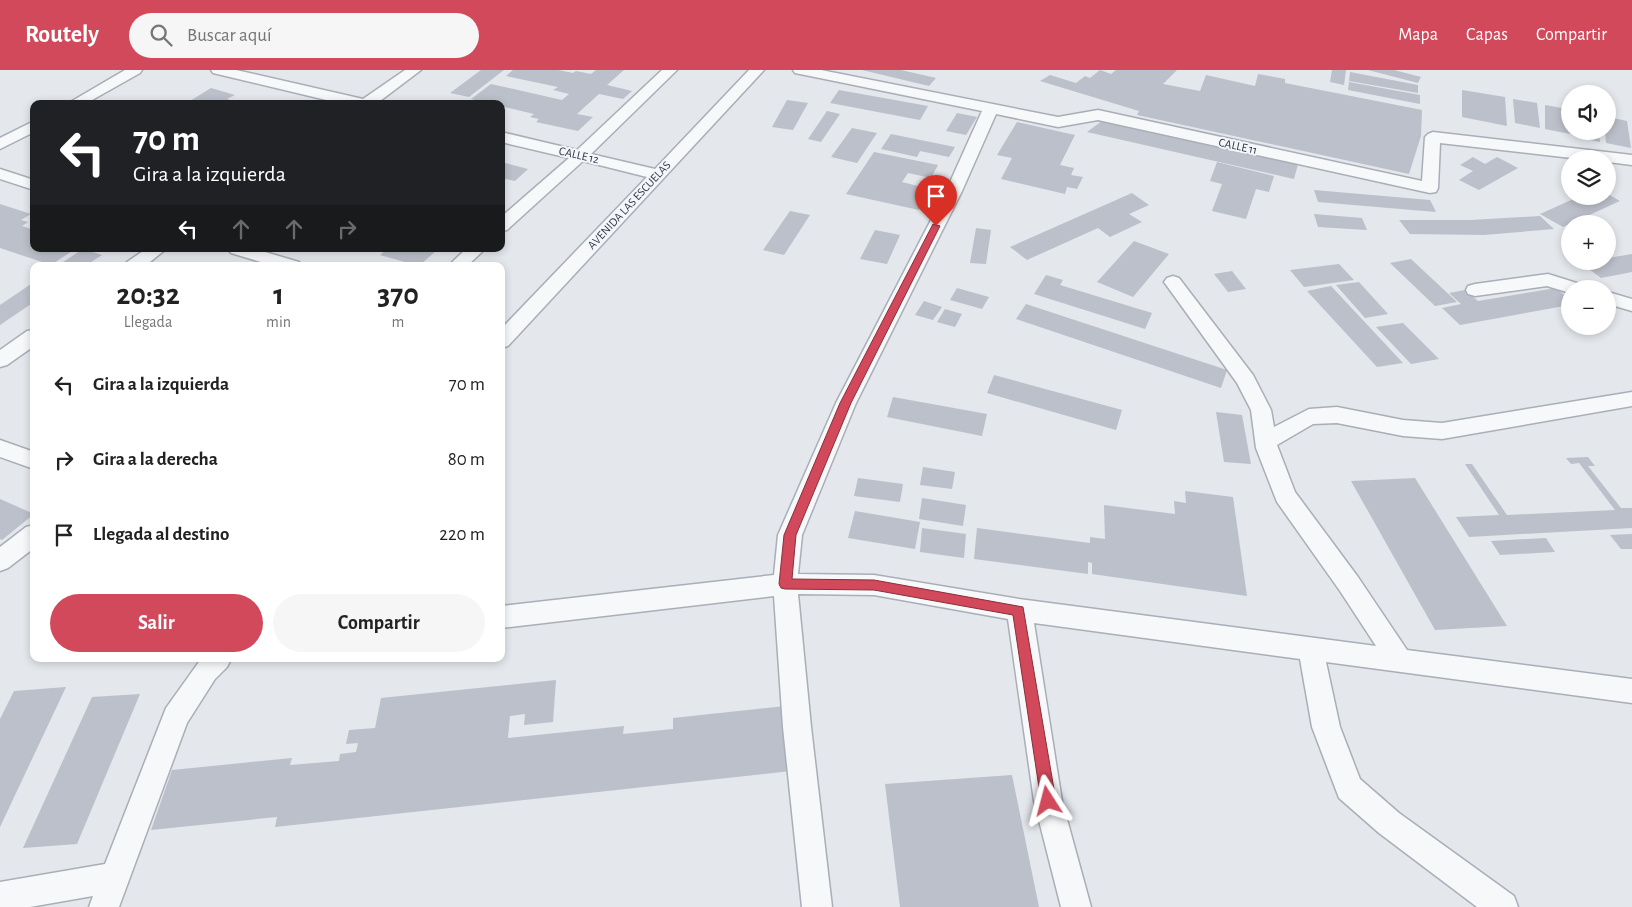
<!DOCTYPE html>
<html lang="es">
<head>
<meta charset="utf-8">
<style>
  body { margin:0; font-family:"Alegreya Sans",sans-serif; background:#f6f6f6; color:#222; height:100vh; display:flex; flex-direction:column; font-size:19px; white-space:nowrap }
  * { box-sizing:border-box; margin:0 }
  p { font-size:16px; color:#767676 }
  .icon { flex:none; width:28px; height:28px; fill:none; stroke:currentColor; stroke-width:2; stroke-linecap:round; stroke-linejoin:round }
  .map { position:relative; flex:1; overflow:hidden }
  .details { position:absolute; left:30px; top:192px; width:475px; height:400px; display:flex; flex-direction:column; background:#fff; border-radius:10px; box-shadow:0 2px 8px #0003 }
  .details>* { flex:none }
  .banner { position:absolute; left:30px; top:30px; width:475px; height:152px; border-radius:10px; box-shadow:0 2px 8px #0003; background:#202124; color:#fff; overflow:hidden }
  .controls { position:absolute; left:1561px; top:15px; display:grid; gap:10px }
  .controls a { display:grid; place-items:center; width:55px; height:55px; border-radius:50%; background:#fff; box-shadow:0 2px 8px #0003; font-size:25px }
  .pin { position:absolute; display:grid; place-items:center; width:42px; height:42px; color:#fff; margin:-51px -21px; border-radius:50% 50% 50% 0; rotate:-45deg; box-shadow:0 0 5px #0007 }
  .pin .icon { rotate:45deg }
  .me { position:absolute; width:55px; margin:-28px; rotate:351deg; stroke-linejoin:round; filter:drop-shadow(0 0 4px #0008) }
  .turn { display:flex; align-items:center; gap:18px; height:105px; padding:0 20px; font-size:22px }
  .turn .icon { width:65px; height:65px; stroke-width:2.5 }
  .turn b { display:block; font-size:35px; line-height:42px }
  .lanes { display:flex; align-items:center; height:48px; padding:0 20px; background:#0003; justify-content:center; gap:25px; direction:ltr }
  .lanes .off { opacity:.35 }
  .eta { display:flex; justify-content:space-evenly; align-items:center; height:85px; text-align:center }
  .eta b { font-size:30px; font-weight:600; line-height:35px }
  .action { display:flex; gap:10px; margin-top:auto; padding:10px 20px }
  .action a { flex:1; height:58px; border-radius:30px; background:#d1495b; color:#fff; font-size:20px; font-weight:600; line-height:58px; text-align:center }
  .action a+a { background:#f6f6f6; color:#222 }
  ul { padding:0; list-style:none }
  li { display:flex; align-items:center; gap:15px; height:75px; padding:0 20px }
  li div { flex:1 }
  li b { display:block; font-size:19px }
  li em { font-style:normal }
  header { display:flex; align-items:center; gap:30px; box-sizing:border-box; height:70px; padding:0 25px; background:#d1495b; color:#fff }
  header strong { font-size:24px }
  nav { display:flex; gap:28px; margin-inline-start:auto; font-size:18px }
  .search { width:350px; height:45px; background:#f6f6f6; display:flex; align-items:center; gap:12px; box-sizing:border-box; padding:0 18px; border-radius:28px; color:#767676; font-size:19px }
  .map>svg:first-child { display:block }
  .building { fill:#bbc0ca }
  .lines { fill:none; stroke-linecap:round; stroke-linejoin:round }
  .minor-casing { stroke:#a9aeb7; stroke-width:3 }
  .minor { fill:#f7f8fa; fill-rule:evenodd }
  .route { fill:#d1495b; stroke:#882f3b }
  .labels { text-anchor:middle; dominant-baseline:central; stroke-width:4; stroke-linejoin:round; paint-order:stroke }
  .far-street-label { font-size:12px; fill:#2b3445; stroke:#f4f6f9 }
</style>
</head>
<body>
<header>
<strong>Routely</strong>
<div class="search"><svg class="icon" aria-label="search" viewBox="0 0 24 24"><circle cx="10" cy="10" r="6"/><path d="M15 15l6 6"/></svg>Buscar aquí</div>
<nav><a>Mapa</a><a>Capas</a><a>Compartir</a></nav>
</header>
<div class="map">
<svg width="1632" height="837" viewBox="0 0 1632 837">
  <rect width="100%" height="100%" fill="#e4e7ec"/>
  <g class="building">
    <polygon points="481,0 504,0 469,27 450,23"/>
    <polygon points="513,0 558,0 573,3 576,1 591,4 596,0 624,0 607,15 632,21 623,29 599,24 577,44 593,47 578,61 536,52 539,49 530,47 534,44 501,36 501,34 490,34 471,29 491,14 562,30 569,24 553,20 558,17 506,6"/>
    <polygon points="862,0 901,0 936,8 929,16"/>
    <polygon points="1100,0 1111,4 1116,0 1177,0 1163,14 1200,21 1206,5 1255,16 1258,4 1285,9 1285,13 1422,40 1421,66 1409,104 1137,45 1139,41 1040,11 1050,5 1076,13 1085,6 1090,8"/>
    <polygon points="1332,0 1346,0 1344,15 1330,12"/>
    <polygon points="1368,0 1394,0 1421,7 1418,13"/>
    <polygon points="1350,2 1418,15 1418,23 1349,11"/>
    <polygon points="1349,12 1420,25 1420,34 1348,20"/>
    <polygon points="211,18 235,25 227,29 242,34 185,34"/>
    <polygon points="839,20 928,36 920,50 830,33"/>
    <polygon points="1462,20 1505,27 1507,56 1462,47"/>
    <polygon points="1513,29 1537,33 1540,58 1515,53"/>
    <polygon points="787,30 808,33 793,60 772,57"/>
    <polygon points="1545,35 1568,39 1570,64 1545,59"/>
    <polygon points="827,41 840,44 821,72 808,69"/>
    <polygon points="957,43 977,47 966,65 946,61"/>
    <polygon points="1608,47 1627,51 1631,78 1606,73 1605,61 1608,61"/>
    <polygon points="1102,51 1298,94 1294,109 1087,62"/>
    <polygon points="1017,52 1075,65 1060,95 1074,98 1071,105 1083,107 1077,119 1067,117 1065,124 1001,109 1012,88 997,85"/>
    <polygon points="852,58 877,63 857,93 831,87"/>
    <polygon points="1576,61 1599,61 1600,72 1576,67"/>
    <polygon points="891,64 955,77 949,87 920,81 917,87 881,79"/>
    <polygon points="874,82 938,95 931,108 908,103 902,112 930,119 919,140 846,124"/>
    <polygon points="1473,87 1485,94 1497,87 1518,98 1479,120 1459,110 1473,101 1460,95"/>
    <polygon points="501,92 528,99 515,111 501,108"/>
    <polygon points="1217,92 1274,106 1269,122 1256,119 1246,149 1212,141 1222,114 1210,111"/>
    <polygon points="1314,120 1430,130 1436,142 1318,132"/>
    <polygon points="1132,123 1149,135 1129,144 1142,152 1110,167 1098,158 1027,190 1010,177"/>
    <polygon points="1608,124 1620,131 1563,157 1540,144 1580,126 1608,126"/>
    <polygon points="0,134 31,144 21,150 28,152 22,156 34,160 34,179 75,179 51,195 0,178"/>
    <polygon points="790,141 810,145 784,185 763,180"/>
    <polygon points="1314,144 1362,148 1367,160 1318,157"/>
    <polygon points="1540,146 1554,159 1484,165 1410,164 1399,150 1471,150"/>
    <polygon points="976,158 991,160 986,194 970,193"/>
    <polygon points="875,160 900,165 887,194 860,189"/>
    <polygon points="1134,171 1169,184 1133,227 1097,212"/>
    <polygon points="83,179 102,185 85,196 57,196"/>
    <polygon points="387,179 438,179 419,196 380,185"/>
    <polygon points="1632,184 1632,202 1601,208 1581,193 1608,191 1608,188"/>
    <polygon points="1411,189 1457,232 1435,236 1390,193"/>
    <polygon points="1339,194 1354,210 1304,217 1290,200"/>
    <polygon points="1232,201 1246,219 1228,222 1214,204"/>
    <polygon points="1046,205 1063,210 1060,215 1152,243 1145,259 1034,224"/>
    <polygon points="34,212 34,232 0,255 0,235"/>
    <polygon points="1359,212 1388,244 1365,248 1336,215"/>
    <polygon points="1331,216 1403,293 1377,297 1307,221"/>
    <polygon points="957,218 989,227 982,239 950,230"/>
    <polygon points="1556,218 1570,230 1570,235 1460,255 1442,238 1461,234 1449,223 1465,220 1478,231"/>
    <polygon points="924,231 942,237 933,250 915,245"/>
    <polygon points="1026,234 1227,300 1221,318 1016,249"/>
    <polygon points="945,239 962,244 955,257 937,252"/>
    <polygon points="1403,253 1439,289 1411,294 1376,257"/>
    <polygon points="994,305 1122,340 1116,360 987,323"/>
    <polygon points="893,327 987,344 982,366 887,347"/>
    <polygon points="1216,342 1242,345 1251,394 1224,392"/>
    <polygon points="1588,387 1595,396 1588,396 1621,438 1632,438 1632,458 1469,467 1456,447 1499,445 1465,394 1472,394 1507,445 1615,440 1579,393 1571,394 1566,388"/>
    <polygon points="923,397 955,402 952,419 920,415"/>
    <polygon points="858,408 903,414 900,432 854,426"/>
    <polygon points="1415,408 1507,556 1435,560 1351,411"/>
    <polygon points="1185,421 1233,427 1247,526 1092,504 1092,493 1088,492 1088,504 974,489 977,458 1090,473 1090,467 1105,469 1104,435 1175,444 1174,431 1186,433"/>
    <polygon points="922,428 966,435 963,456 919,449"/>
    <polygon points="0,429 34,444 2,470 0,469"/>
    <polygon points="855,441 920,452 915,479 848,468"/>
    <polygon points="922,458 966,464 964,488 920,482"/>
    <polygon points="1632,464 1632,479 1621,479 1610,465"/>
    <polygon points="1546,468 1555,482 1500,485 1491,471"/>
    <polygon points="556,610 553,652 524,655 525,644 510,646 508,668 624,656 623,664 673,659 673,648 785,636 791,701 275,757 277,747 151,760 172,700 292,688 290,695 339,691 340,684 356,682 358,673 346,674 349,660 375,658 381,628"/>
    <polygon points="66,617 0,757 0,649 14,621"/>
    <polygon points="140,624 77,774 23,778 92,627"/>
    <polygon points="1012,705 1039,837 900,837 885,714"/>
  </g>
  <g class="lines">
    <g class="minor-casing">
      <g id="minor">
        <polygon points="125,0 142,0 140,3 85,34 67,34"/>
        <polygon points="211,0 236,0 363,29 405,0 421,0 376,34 343,34 213,3"/>
        <polygon points="662,0 677,0 591,84 655,99 749,0 764,0 508,276 501,278 501,259 647,107 583,91 507,160 501,161 501,147 569,88 501,72 501,62 577,80"/>
        <polygon points="793,0 821,0 1058,47 1098,40 1422,111 1425,67 1428,64 1433,62 1632,85 1632,95 1608,92 1608,89 1580,89 1440,73 1438,118 1436,122 1430,123 1098,50 1058,57 996,44 962,121 856,333 802,465 798,504 874,505 1019,529 1376,576 1340,521 1277,432 1256,378 1251,340 1237,313 1167,216 1164,212 1167,208 1173,206 1179,208 1253,305 1271,340 1274,357 1309,339 1337,337 1403,350 1442,353 1632,322 1632,336 1442,369 1403,366 1337,353 1313,354 1277,375 1295,422 1358,507 1407,580 1632,609 1632,633 1326,592 1340,657 1360,709 1399,743 1514,826 1518,837 1477,837 1379,763 1339,728 1312,657 1300,589 1034,553 1062,731 1091,837 1061,837 1034,731 1008,549 874,525 798,524 811,657 832,837 802,837 783,657 774,526 501,558 501,536 774,505 778,465 836,333 946,121 982,41 800,4 795,3"/>
        <polygon points="34,51 34,62 0,79 0,68"/>
        <polygon points="0,99 34,110 34,120 0,109"/>
        <polygon points="146,179 166,179 145,196 124,196 127,192"/>
        <polygon points="228,179 255,179 299,192 302,196 274,196 231,183"/>
        <polygon points="466,179 485,179 467,196 448,196"/>
        <polygon points="1548,204 1583,215 1585,219 1570,219 1570,223 1547,216 1475,226 1468,224 1466,220 1468,216 1475,214"/>
        <polygon points="1608,222 1632,229 1632,241 1608,234"/>
        <polygon points="34,260 34,276 7,295 0,297 0,280 27,261"/>
        <polygon points="0,370 34,382 34,399 0,387"/>
        <polygon points="34,455 34,478 8,498 0,501 0,477 26,457"/>
        <polygon points="201,589 231,589 227,597 215,609 187,653 119,837 89,837 93,826 30,837 0,837 0,812 105,794 166,638"/>
      </g>
    </g>
    <use href="#minor" class="minor"/>
  </g>
  <polygon class="route" points="933,154 940,156 851,333 796,465 792,509 874,510 1023,537 1056,731 1054,736 1048,738 1043,736 1041,731 1013,545 874,520 785,519 781,518 779,514 784,465 840,333"/>
  <g class="labels">
    <g class="far-street-label">
      <text transform="translate(1238 76) rotate(12)">CALLE 11</text>
      <text transform="translate(579 85) rotate(13)">CALLE 12</text>
      <text transform="translate(629 135) rotate(-47)">AVENIDA LAS ESCUELAS</text>
    </g>
  </g>
</svg>
<div class="controls">
<a><svg class="icon" aria-label="sound" viewBox="0 0 24 24"><path d="M4 9h4l5-4v14l-5-4H4zM17 9q2 3 0 6"/></svg></a>
<a><svg class="icon" aria-label="layers" viewBox="0 0 24 24"><path d="M12 4l9 5-9 5-9-5zM3 14l9 5 9-5"/></svg></a>
<a>+</a>
<a>−</a>
</div>
<div class="pin" style="left:936px;top:156px;background:#d93025"><svg class="icon" aria-label="arrive" viewBox="0 0 24 24"><path d="M6 21V4h12l-3 4 3 4H6"/></svg></div>
<svg class="me" style="left:1048px;top:731px" viewBox="-20 -20 40 40"><path d="M0-17L14 15 0 8-14 15z" fill="#d1495b" stroke="#fff" stroke-width="4"/></svg>
<div class="banner">
<div class="turn"><svg class="icon" aria-label="left" viewBox="0 0 24 24"><path d="M17 20v-9H6M10 6l-5 5 5 5"/></svg><div><b>70 m</b>Gira a la izquierda</div></div>
<div class="lanes"><svg class="icon" aria-label="left" viewBox="0 0 24 24"><path d="M17 20v-9H6M10 6l-5 5 5 5"/></svg><svg class="icon off" aria-label="ahead" viewBox="0 0 24 24"><path d="M12 20V5M6 11l6-6 6 6"/></svg><svg class="icon off" aria-label="ahead" viewBox="0 0 24 24"><path d="M12 20V5M6 11l6-6 6 6"/></svg><svg class="icon off" aria-label="right" viewBox="0 0 24 24"><path d="M7 20v-9h11M14 6l5 5-5 5"/></svg></div>
</div>
<section class="details">
<div class="eta">
<div><b>20:32</b><p>Llegada</p></div>
<div><b>1</b><p>min</p></div>
<div><b>370</b><p>m</p></div>
</div>
<ul>
<li><svg class="icon" aria-label="left" viewBox="0 0 24 24"><path d="M17 20v-9H6M10 6l-5 5 5 5"/></svg><div><b>Gira a la izquierda</b></div><em>70 m</em></li>
<li><svg class="icon" aria-label="right" viewBox="0 0 24 24"><path d="M7 20v-9h11M14 6l5 5-5 5"/></svg><div><b>Gira a la derecha</b></div><em>80 m</em></li>
<li><svg class="icon" aria-label="arrive" viewBox="0 0 24 24"><path d="M6 21V4h12l-3 4 3 4H6"/></svg><div><b>Llegada al destino</b></div><em>220 m</em></li>
</ul>
<div class="action"><a>Salir</a><a>Compartir</a></div>
</section>
</div>
</body>
</html>
